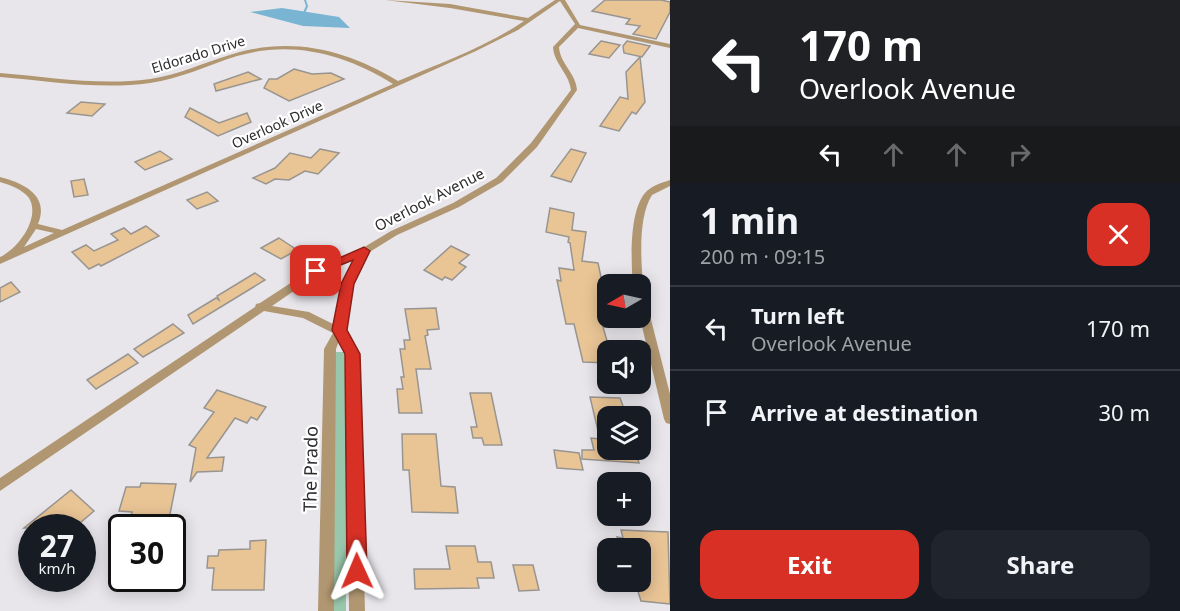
<!DOCTYPE html>
<html lang="en">
<head>
<meta charset="utf-8">
<style>
  body { margin:0; font-family:"Noto Sans",sans-serif; background:#20242c; color:#f1f3f6; height:100vh; display:flex; flex-direction:column; font-size:22px; white-space:nowrap }
  * { box-sizing:border-box; margin:0 }
  p { font-size:20px; color:#9ea1a6 }
  .icon { flex:none; width:33px; height:33px; fill:none; stroke:currentColor; stroke-width:2; stroke-linecap:round; stroke-linejoin:round }
  .map { position:relative; flex:1; overflow:hidden }
  .side { display:flex; flex-direction:column; background:#171b24; width:510px }
  .side>* { flex:none }
  .top-card { background:#202124; color:#fff; overflow:hidden }
  .needle { width:39px; rotate:261deg }
  .buttons { position:absolute; left:597px; top:274px; display:grid; gap:12px }
  .buttons a { display:grid; place-items:center; width:54px; height:54px; border-radius:12px; background:#171b24; box-shadow:0 3px 15px #0003; font-size:30px }
  .speed { position:absolute; left:18px; top:514px; display:flex; gap:12px; font-size:30px; font-weight:700; text-align:center }
  .speed>* { display:grid; place-content:center; width:78px; height:78px; border-radius:50%; background:#171b24; box-shadow:0 3px 15px #0003; line-height:1 }
  .speed small { font-size:15px; font-weight:400 }
  .speed .limit { border:3px solid #111; border-radius:9px; background:#fff; color:#111 }
  .pin { position:absolute; display:grid; place-items:center; width:51px; height:51px; color:#fff; margin:-26px; border-radius:12px; box-shadow:0 3px 9px #0006 }
  .me { position:absolute; width:66px; margin:-33px; rotate:359deg; stroke-linejoin:round; filter:drop-shadow(0 0 4px #0008) }
  .turn { display:flex; align-items:center; gap:21px; height:126px; padding:0 30px; font-size:27px }
  .turn .icon { width:78px; height:78px; stroke-width:2.5 }
  .turn b { display:block; font-size:42px; line-height:51px }
  .lanes { display:flex; align-items:center; height:57px; padding:0 30px; background:#0003; justify-content:center; gap:30px; direction:ltr }
  .lanes .off { opacity:.35 }
  .round { display:grid; place-items:center; flex:none; width:63px; height:63px; border-radius:18px; background:#20242c }
  .head { display:flex; align-items:center; justify-content:space-between; height:102px; padding:0 30px }
  h1 { font-size:36px; font-weight:700; line-height:45px }
  .cta { display:flex; gap:12px; margin-top:auto; padding:12px 30px }
  .cta a { flex:1; height:69px; border-radius:18px; background:#d93025; color:#fff; font-size:24px; font-weight:700; line-height:69px; text-align:center }
  .cta a+a { background:#20242c; color:#f1f3f6 }
  ul { padding:0; list-style:none }
  li { display:flex; align-items:center; gap:18px; height:84px; padding:0 30px; border-top:2px solid #363941 }
  li div { flex:1 }
  li b { display:block; font-size:22px }
  li em { font-style:normal }
  main { display:flex; flex:1; min-height:0 }
  .map>svg:first-child { display:block }
  .green { fill:#98c7ab }
  .water { fill:#79b5d2 }
  .lines { fill:none; stroke-linecap:round; stroke-linejoin:round }
  .stream { stroke:#79b5d2; stroke-width:2 }
  .building { fill:#e9c495; stroke:#989591; stroke-width:1.5 }
  .street { fill:#b19771; fill-rule:evenodd }
  .route { fill:#d93025; stroke:#8d1f18; stroke-width:1.5 }
  .labels { text-anchor:middle; dominant-baseline:central; stroke-width:4.5; stroke-linejoin:round; paint-order:stroke }
  .far-street-label { font-size:14px; fill:#2d2c2e; stroke:#fff }
  .street-label { font-size:15px; fill:#2d2c2e; stroke:#fff }
  .near-street-label { font-size:18px; fill:#2d2c2e; stroke:#fff }
</style>
</head>
<body>
<main>
<div class="map">
<svg width="670" height="611" viewBox="0 0 670 611">
  <rect width="100%" height="100%" fill="#e8e6eb"/>
  <polygon class="green" points="333,352 346,352 346,611 331,611"/>
  <polygon class="water" points="282,8 339,17 350,28 303,26 250,12"/>
  <g class="lines">
    <polyline class="stream" points="304,13 307,6 305,0"/>
  </g>
  <g class="building">
    <polygon points="605,0 661,0 670,2 670,12 656,39 633,34 640,26 626,24 630,19 592,11"/>
    <polygon points="601,41 620,45 609,58 589,54"/>
    <polygon points="627,41 650,46 642,57 624,53 623,46"/>
    <polygon points="640,57 645,102 636,114 632,112 619,131 600,126 620,97 628,99 626,72"/>
    <polygon points="294,69 312,74 331,73 344,79 289,101 264,88 269,79 277,79"/>
    <polygon points="248,72 261,79 216,91 214,84"/>
    <polygon points="81,102 105,104 92,116 67,113"/>
    <polygon points="190,108 219,123 247,113 251,122 218,136 185,117"/>
    <polygon points="320,149 339,153 318,174 305,171 289,180 275,179 266,184 253,178 275,168 290,153 311,158"/>
    <polygon points="571,149 586,153 571,182 551,176"/>
    <polygon points="160,151 172,159 145,170 135,162"/>
    <polygon points="84,179 88,195 74,197 71,181"/>
    <polygon points="207,192 218,201 197,209 187,200"/>
    <polygon points="550,208 574,213 572,230 586,232 582,261 598,263 608,310 608,327 603,327 610,351 608,351 608,363 583,362 574,324 566,324 557,280 561,281 559,268 574,270 570,243 568,242 569,237 546,232"/>
    <polygon points="146,226 159,236 101,266 99,264 89,269 72,252 86,245 94,251 118,240 111,234 124,228 131,234"/>
    <polygon points="279,238 297,250 281,259 261,248"/>
    <polygon points="451,246 469,255 459,263 466,267 452,280 445,277 442,280 424,270"/>
    <polygon points="255,273 265,280 193,324 188,315 216,298 219,300 217,296"/>
    <polygon points="11,282 20,292 0,302 0,288"/>
    <polygon points="436,308 439,329 427,330 428,335 425,336 431,369 416,369 422,413 399,413 397,389 403,389 401,377 404,377 400,349 405,349 404,340 410,340 405,309"/>
    <polygon points="173,324 184,333 143,357 134,349"/>
    <polygon points="128,354 138,363 96,389 87,380"/>
    <polygon points="217,390 266,407 257,420 251,417 247,423 235,418 207,458 224,457 222,471 197,472 190,482 196,448 189,445 214,412 204,408"/>
    <polygon points="470,393 491,393 502,445 484,445 482,438 473,438 471,427 477,427"/>
    <polygon points="590,397 620,398 627,417 608,417 608,450 635,450 639,463 582,459 582,450 594,450 591,438 600,439"/>
    <polygon points="402,434 436,434 441,486 455,487 458,513 412,512 409,470 403,470"/>
    <polygon points="554,450 579,453 583,470 557,468"/>
    <polygon points="141,483 176,484 168,524 129,523 132,512 119,511 126,487 140,487"/>
    <polygon points="71,490 94,511 74,528 24,528"/>
    <polygon points="621,530 668,532 670,604 641,601 635,582 640,582 640,549 621,549 617,537 623,538"/>
    <polygon points="266,540 264,590 212,590 214,568 207,568 208,556 218,556 219,550 250,549 250,541"/>
    <polygon points="446,546 475,546 478,562 491,562 494,578 477,578 479,588 415,589 414,569 450,569"/>
    <polygon points="513,565 533,565 539,590 519,591"/>
  </g>
  <g class="lines">
    <g class="street">
      <path d="M385,0L450,4L528,18L555,0H565L580,25L670,44V48L578,28L559,47C560,64 576,73 577,90L537,147L502,182L459,207L397,235L368,253L353,284L344,331L358,354L365,611H349L346,354L339,341L336,349L334,611H318L324,349L333,333L303,318L264,311L0,491V478L255,307L256,304L260,303L312,269L361,249L391,231L453,203L496,178L531,143L571,90C569,73 554,64 553,47L575,24L560,1L518,30L476,51L0,264V257C18,249 41,218 29,198C22,189 10,185 0,182V177C23,183 50,195 38,224L62,230L393,84C345,54 292,40 237,56C208,65 180,79 150,83C100,90 50,81 0,77V73C50,77 100,86 150,79C179,75 205,62 233,54C292,36 347,50 398,81C440,63 486,47 524,21L450,8ZM36,229L54,233L24,247ZM356,258L343,284L335,325L309,312L272,306L320,273Z"/>
      <path d="M670,180V186L652,195C638,217 641,259 643,285L640,288V285H633C631,261 629,212 645,193C651,186 661,183 670,180Z"/>
      <polygon points="640,293 645,296 670,394 670,424 666,423 664,419 640,318"/>
    </g>
  </g>
  <polygon class="route" points="364,247 370,251 354,284 347,330 360,354 367,571 364,578 357,581 350,578 347,571 345,354 332,330 341,284 353,260 316,275 310,271"/>
  <g class="labels">
    <g class="far-street-label">
      <text transform="translate(198 54) rotate(-17)">Eldorado Drive</text>
      <text transform="translate(277 124) rotate(-24)">Overlook Drive</text>
    </g>
    <g class="street-label">
      <text transform="translate(429 199) rotate(-27)">Overlook Avenue</text>
    </g>
    <g class="near-street-label">
      <text transform="translate(310 469) rotate(-89)">The Prado</text>
    </g>
  </g>
</svg>
<div class="buttons">
<a><svg class="needle" viewBox="-14 -14 28 28"><path d="M0-13l5 13h-10z" fill="#e53935"/><path d="M0 13l5-13h-10z" fill="#9ea1a6"/></svg></a>
<a><svg class="icon" aria-label="sound" viewBox="0 0 24 24"><path d="M4 9h4l5-4v14l-5-4H4zM17 9q2 3 0 6"/></svg></a>
<a><svg class="icon" aria-label="layers" viewBox="0 0 24 24"><path d="M12 4l9 5-9 5-9-5zM3 14l9 5 9-5"/></svg></a>
<a>+</a>
<a>−</a>
</div>
<div class="speed"><div>27<small>km/h</small></div><div class="limit">30</div></div>
<div class="pin" style="left:316px;top:271px;background:#d93025"><svg class="icon" aria-label="arrive" viewBox="0 0 24 24"><path d="M6 21V4h12l-3 4 3 4H6"/></svg></div>
<svg class="me" style="left:357px;top:571px" viewBox="-20 -20 40 40"><path d="M0-17L14 15 0 8-14 15z" fill="#d93025" stroke="#fff" stroke-width="4"/></svg>
</div>
<section class="side">
<div class="top-card">
<div class="turn"><svg class="icon" aria-label="left" viewBox="0 0 24 24"><path d="M17 20v-9H6M10 6l-5 5 5 5"/></svg><div><b>170 m</b>Overlook Avenue</div></div>
<div class="lanes"><svg class="icon" aria-label="left" viewBox="0 0 24 24"><path d="M17 20v-9H6M10 6l-5 5 5 5"/></svg><svg class="icon off" aria-label="ahead" viewBox="0 0 24 24"><path d="M12 20V5M6 11l6-6 6 6"/></svg><svg class="icon off" aria-label="ahead" viewBox="0 0 24 24"><path d="M12 20V5M6 11l6-6 6 6"/></svg><svg class="icon off" aria-label="right" viewBox="0 0 24 24"><path d="M7 20v-9h11M14 6l5 5-5 5"/></svg></div>
</div>
<div class="head"><div><h1>1 min</h1><p>200 m · 09:15</p></div><a class="round" style="background:#d93025;color:#fff"><svg class="icon" aria-label="close" viewBox="0 0 24 24"><path d="M6 6l12 12M18 6L6 18"/></svg></a></div>
<ul>
<li><svg class="icon" aria-label="left" viewBox="0 0 24 24"><path d="M17 20v-9H6M10 6l-5 5 5 5"/></svg><div><b>Turn left</b><p>Overlook Avenue</p></div><em>170 m</em></li>
<li><svg class="icon" aria-label="arrive" viewBox="0 0 24 24"><path d="M6 21V4h12l-3 4 3 4H6"/></svg><div><b>Arrive at destination</b></div><em>30 m</em></li>
</ul>
<div class="cta"><a>Exit</a><a>Share</a></div>
</section>
</main>
</body>
</html>
